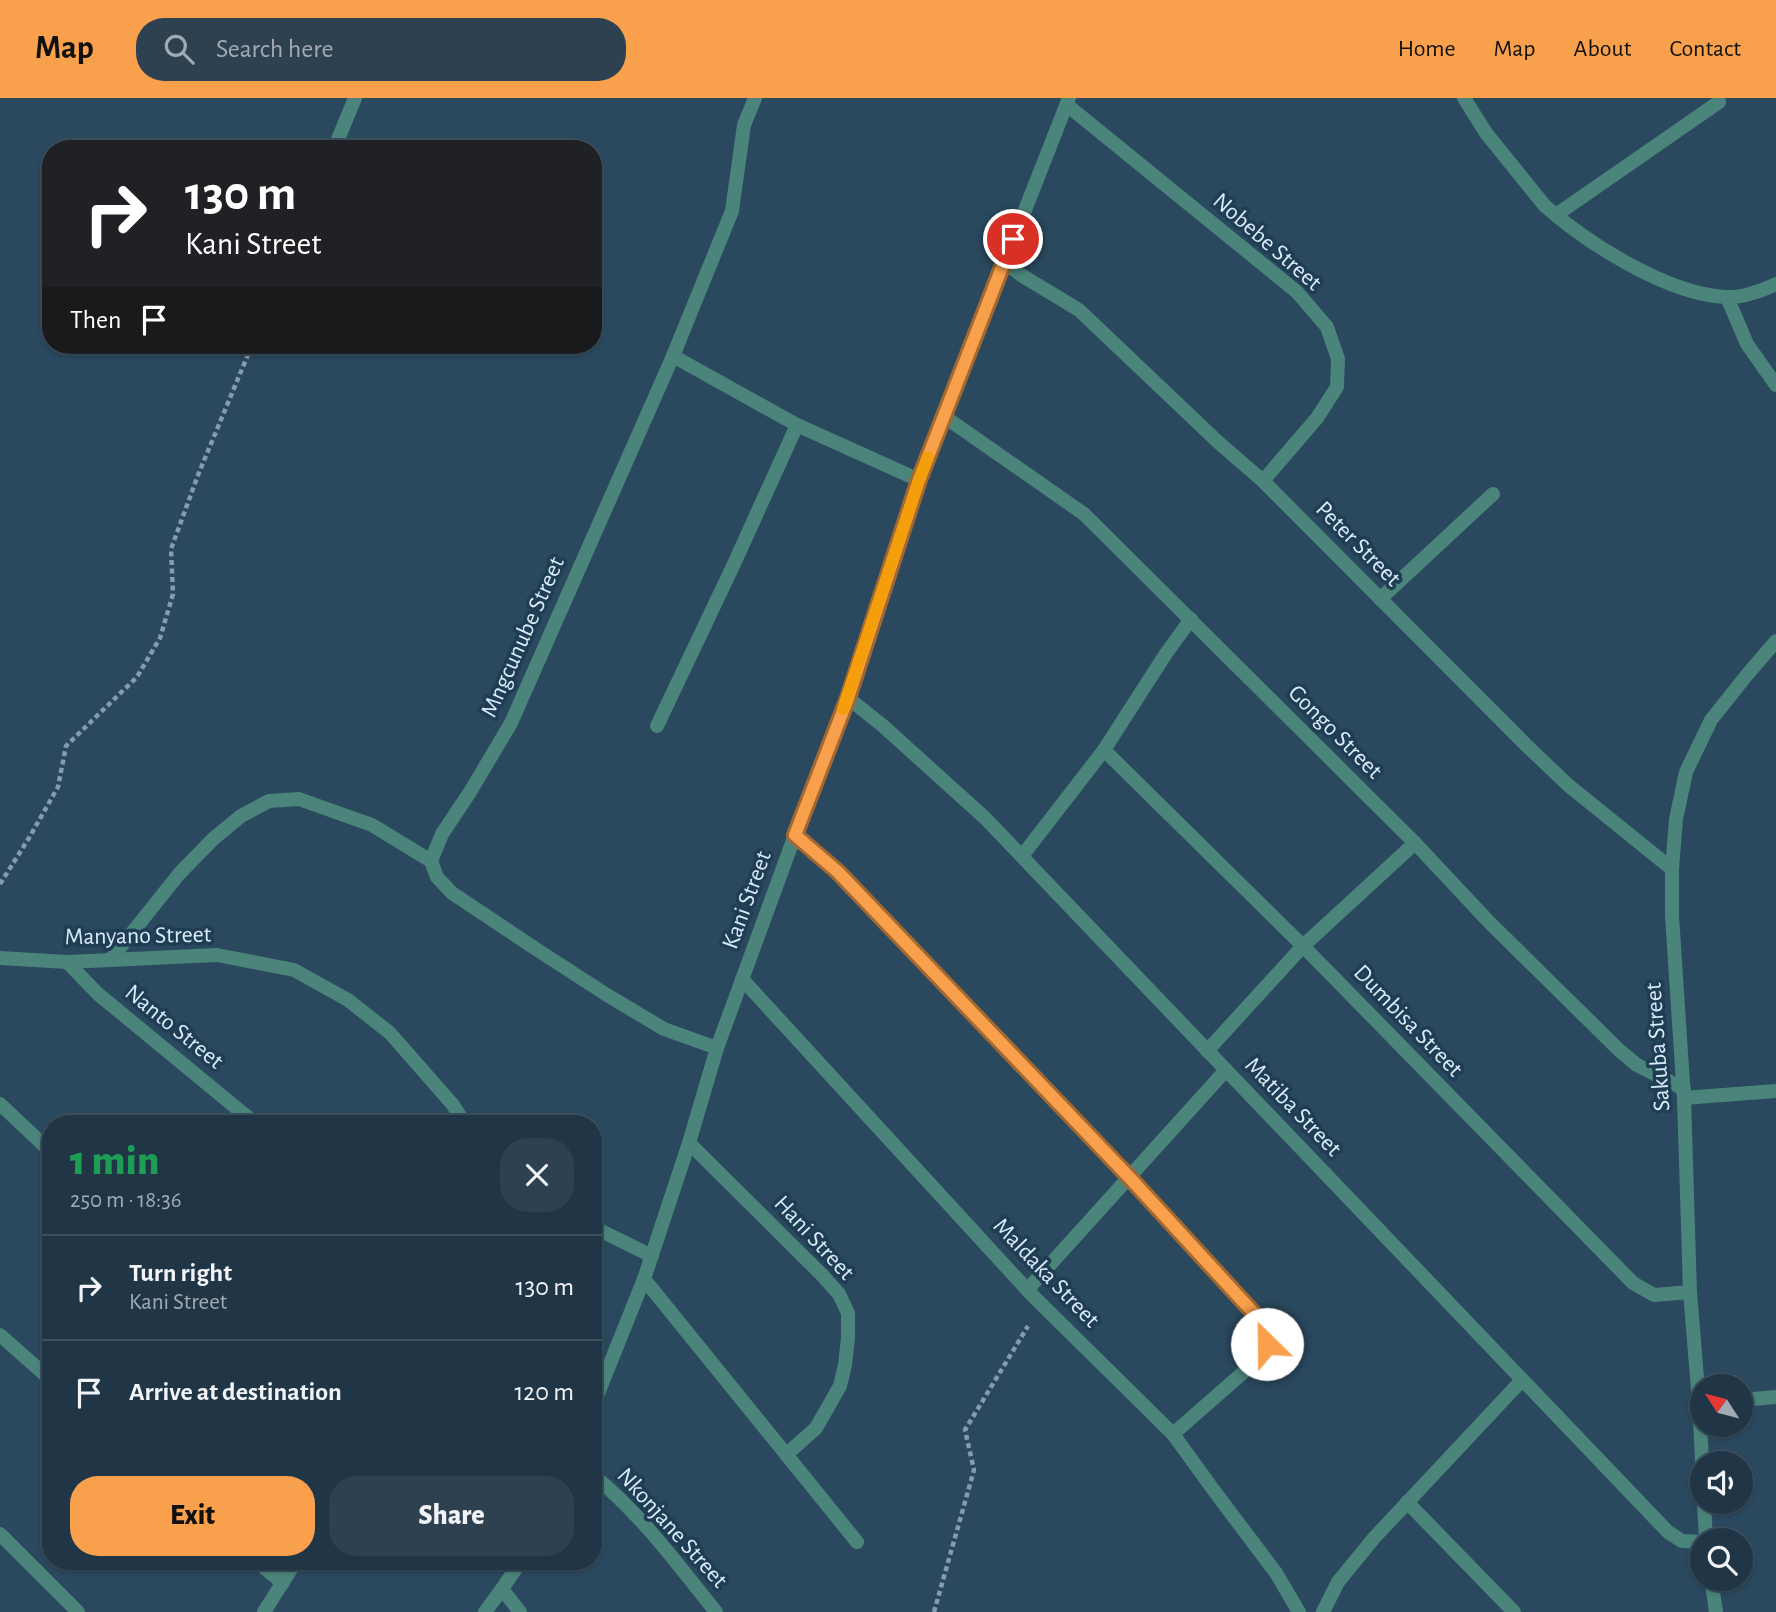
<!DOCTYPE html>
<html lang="en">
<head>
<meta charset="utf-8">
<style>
  body { margin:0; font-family:"Alegreya Sans",sans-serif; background:#2d4151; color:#f1f3f6; height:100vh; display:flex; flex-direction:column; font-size:26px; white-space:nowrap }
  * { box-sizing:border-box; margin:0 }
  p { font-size:23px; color:#a2abb3 }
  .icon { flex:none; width:38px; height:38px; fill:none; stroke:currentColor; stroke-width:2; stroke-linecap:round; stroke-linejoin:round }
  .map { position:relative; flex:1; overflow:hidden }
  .details { position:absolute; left:42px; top:1017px; width:560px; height:455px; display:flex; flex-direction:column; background:#203646; border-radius:28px; box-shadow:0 2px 5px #0004,0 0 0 2px #3d505f }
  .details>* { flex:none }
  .top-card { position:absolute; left:42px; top:42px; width:560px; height:214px; border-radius:28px; box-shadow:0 2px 5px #0004,0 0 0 2px #3d505f; background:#202124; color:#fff; overflow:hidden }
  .needle { width:46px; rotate:306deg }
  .tools { position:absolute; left:1690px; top:1276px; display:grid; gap:14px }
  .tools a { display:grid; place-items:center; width:63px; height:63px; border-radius:50%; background:#203646; box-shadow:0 2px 5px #0004,0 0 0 2px #3d505f; font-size:35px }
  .pin { position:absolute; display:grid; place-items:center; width:60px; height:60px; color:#fff; margin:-30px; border:4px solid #fff; border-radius:50%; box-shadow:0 2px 7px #0007 }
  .me { position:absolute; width:77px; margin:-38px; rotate:337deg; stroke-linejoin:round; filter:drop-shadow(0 0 5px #0008) }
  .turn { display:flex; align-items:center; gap:24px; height:147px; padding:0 28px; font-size:32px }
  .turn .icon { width:91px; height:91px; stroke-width:2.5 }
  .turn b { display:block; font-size:49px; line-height:60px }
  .then { display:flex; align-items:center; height:66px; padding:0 28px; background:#0003; gap:14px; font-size:26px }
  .round { display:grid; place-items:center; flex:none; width:74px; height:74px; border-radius:28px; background:#2d4151 }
  .summary { display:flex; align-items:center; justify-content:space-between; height:119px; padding:0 28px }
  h1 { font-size:42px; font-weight:800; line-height:52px; color:#1e9e55 }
  .cta { display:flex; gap:14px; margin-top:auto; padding:14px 28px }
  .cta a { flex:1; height:80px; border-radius:28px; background:#f8a04b; color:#111; font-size:28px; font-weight:800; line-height:80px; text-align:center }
  .cta a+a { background:#2d4151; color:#f1f3f6 }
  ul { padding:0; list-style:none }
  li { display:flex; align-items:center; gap:21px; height:105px; padding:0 28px; border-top:2px solid #3d505f }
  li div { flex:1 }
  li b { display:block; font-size:26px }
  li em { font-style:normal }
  header { display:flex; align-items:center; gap:42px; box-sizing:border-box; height:98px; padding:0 35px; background:#f8a04b; color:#111 }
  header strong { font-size:33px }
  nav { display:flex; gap:38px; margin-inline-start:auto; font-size:24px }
  .search { width:490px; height:63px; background:#2d4151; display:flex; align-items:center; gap:18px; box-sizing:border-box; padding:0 24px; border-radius:28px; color:#a2abb3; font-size:26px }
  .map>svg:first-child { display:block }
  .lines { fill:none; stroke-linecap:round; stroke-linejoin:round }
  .path { stroke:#859cae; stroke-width:4.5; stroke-dasharray:5 3.5; stroke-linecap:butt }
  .service { stroke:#4a847a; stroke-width:14 }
  .minor { stroke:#4a847a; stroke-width:14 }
  .route-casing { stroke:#a16831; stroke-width:18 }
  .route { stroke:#f8a04b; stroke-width:12 }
  .slow { stroke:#f59e0b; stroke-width:12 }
  .labels { text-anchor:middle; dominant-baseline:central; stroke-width:7; stroke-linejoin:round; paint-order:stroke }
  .street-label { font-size:24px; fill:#daebf9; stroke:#1f3d53 }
</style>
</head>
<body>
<header>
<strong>Map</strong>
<div class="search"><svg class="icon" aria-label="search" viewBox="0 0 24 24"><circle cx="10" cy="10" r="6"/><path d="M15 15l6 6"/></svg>Search here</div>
<nav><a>Home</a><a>Map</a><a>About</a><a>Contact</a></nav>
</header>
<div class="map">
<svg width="1776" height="1514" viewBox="0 0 1776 1514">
  <rect width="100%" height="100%" fill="#2a485e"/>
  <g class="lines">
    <g class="path">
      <polyline points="0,786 29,740 58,689 66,648 137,579 160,540 173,496 171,451 198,377 252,247"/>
      <polyline points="934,1514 974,1372 965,1332 1028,1228"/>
    </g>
    <g class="service">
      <polyline points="334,51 355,0"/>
      <polyline points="673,258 797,327 919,382"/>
      <polyline points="657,628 733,468 797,327"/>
      <polyline points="111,861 179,776 213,741 241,718 269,703 299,701 372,727 431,763"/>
      <polyline points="0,1436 78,1514"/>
    </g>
    <g class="minor">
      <path d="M1464,0L1486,35L1545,108C1587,145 1667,196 1725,199C1742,200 1761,193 1776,186"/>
      <polyline points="1067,7 1297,194 1327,229 1338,261 1337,289 1317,320 1263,383"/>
      <polyline points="1556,117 1719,4"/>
      <polyline points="1004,164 1021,177 1079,212 1218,344 1263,383 1525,646 1568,687 1672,771"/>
      <polyline points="1727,199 1747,246 1776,287"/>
      <polyline points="945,319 1084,416 1415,745 1489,824 1620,953 1637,967 1684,991"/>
      <polyline points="1380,501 1493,396"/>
      <polyline points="848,600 882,627 985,720 1668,1434 1682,1443 1703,1444"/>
      <polyline points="1104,652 1303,848 1633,1185 1654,1197 1690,1194"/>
      <path d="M795,737L838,774L1129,1079L1261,1223C1266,1237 1268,1245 1262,1258L1173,1336"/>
      <polyline points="1022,758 1104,652 1165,557 1191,521"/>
      <polyline points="0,860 67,864 217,857 294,872 348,902 390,935 453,1007 465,1026"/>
      <polyline points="67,864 98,896 256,1026"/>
      <polyline points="742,881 1032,1197 1173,1336 1212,1390 1276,1475 1299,1514"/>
      <polyline points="717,950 664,931 607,897 536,851 452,795 437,779 431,763 442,736 470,694 511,625 673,258 732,113 744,27 755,0"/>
      <polyline points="1207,953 1303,848 1415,745"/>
      <polyline points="1684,1000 1776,993"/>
      <polyline points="0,1006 51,1054"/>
      <polyline points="689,1045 822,1177 839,1196 848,1215 848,1240 845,1267 840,1288 816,1330 787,1356"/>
      <polyline points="593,1129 652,1158"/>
      <polyline points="644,1181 857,1444"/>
      <polyline points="1028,1191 1226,972"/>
      <polyline points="0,1237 51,1282"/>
      <polyline points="1741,1302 1776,1299"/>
      <polyline points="593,1308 644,1181 689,1045 717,950 795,737 848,600 919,382 1069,0"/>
      <path d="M593,1377C641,1416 678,1467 716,1514"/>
      <polyline points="1703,1382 1699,1304 1690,1194 1684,1000 1672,818 1672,771 1676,721 1686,674 1711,622 1746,578 1776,543"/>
      <polyline points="1407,1404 1514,1514"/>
      <polyline points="1704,1404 1706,1442"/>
      <polyline points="256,1463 283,1485"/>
      <polyline points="1711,1480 1716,1514"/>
      <polyline points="502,1491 520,1514"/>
      <polyline points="264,1514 296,1463"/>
      <polyline points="485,1514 502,1491 521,1463"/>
      <polyline points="1323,1514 1338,1484 1374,1440 1522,1282"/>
    </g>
  </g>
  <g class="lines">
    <g class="route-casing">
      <polyline id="route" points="1013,141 919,382 848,600 795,737 838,774 1129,1079 1261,1223 1266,1236 1267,1246"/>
    </g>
    <use href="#route" class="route"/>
    <polyline class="slow" points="843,611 919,382 928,359"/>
  </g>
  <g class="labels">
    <g class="street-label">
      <text transform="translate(1267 144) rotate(41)">Nobebe Street</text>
      <text transform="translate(1358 446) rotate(45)">Peter Street</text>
      <text transform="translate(523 539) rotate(-66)">Mngcunube Street</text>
      <text transform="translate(1335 634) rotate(45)">Gongo Street</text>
      <text transform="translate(747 802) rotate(-70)">Kani Street</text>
      <text transform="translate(138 838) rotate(-1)">Manyano Street</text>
      <text transform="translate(1408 923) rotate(46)">Dumbisa Street</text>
      <text transform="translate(174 929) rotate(39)">Nanto Street</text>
      <text transform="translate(1658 949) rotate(-94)">Sakuba Street</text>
      <text transform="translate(1293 1009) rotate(46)">Matiba Street</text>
      <text transform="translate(814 1140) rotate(47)">Hani Street</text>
      <text transform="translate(1046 1175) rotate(46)">Maldaka Street</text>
      <text transform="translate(672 1430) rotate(48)">Nkonjane Street</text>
    </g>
  </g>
</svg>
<div class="tools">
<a><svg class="needle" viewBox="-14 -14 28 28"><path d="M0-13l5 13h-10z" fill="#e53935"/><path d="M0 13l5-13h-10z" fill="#a2abb3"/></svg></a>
<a><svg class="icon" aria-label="sound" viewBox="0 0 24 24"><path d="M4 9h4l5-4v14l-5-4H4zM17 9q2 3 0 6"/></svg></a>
<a><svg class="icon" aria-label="search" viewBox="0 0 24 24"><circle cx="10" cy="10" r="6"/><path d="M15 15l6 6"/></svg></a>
</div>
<div class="pin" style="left:1013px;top:141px;background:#d93025"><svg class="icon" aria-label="arrive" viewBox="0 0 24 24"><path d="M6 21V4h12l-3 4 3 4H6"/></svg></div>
<svg class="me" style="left:1267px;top:1246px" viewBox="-20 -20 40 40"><circle r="19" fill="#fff"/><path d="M0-13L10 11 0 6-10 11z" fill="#f8a04b"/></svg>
<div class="top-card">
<div class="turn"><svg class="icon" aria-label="right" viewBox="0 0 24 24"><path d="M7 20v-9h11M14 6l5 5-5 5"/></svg><div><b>130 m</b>Kani Street</div></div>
<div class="then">Then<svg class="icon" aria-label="arrive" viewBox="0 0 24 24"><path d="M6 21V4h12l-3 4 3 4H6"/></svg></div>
</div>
<section class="details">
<div class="summary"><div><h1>1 min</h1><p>250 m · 18:36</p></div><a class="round"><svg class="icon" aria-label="close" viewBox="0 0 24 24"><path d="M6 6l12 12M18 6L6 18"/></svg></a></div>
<ul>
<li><svg class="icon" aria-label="right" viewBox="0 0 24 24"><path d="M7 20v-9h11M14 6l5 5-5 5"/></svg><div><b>Turn right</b><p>Kani Street</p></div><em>130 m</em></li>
<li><svg class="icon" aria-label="arrive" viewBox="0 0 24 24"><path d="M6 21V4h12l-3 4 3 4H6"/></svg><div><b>Arrive at destination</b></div><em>120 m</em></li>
</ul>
<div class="cta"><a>Exit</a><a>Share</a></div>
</section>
</div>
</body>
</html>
